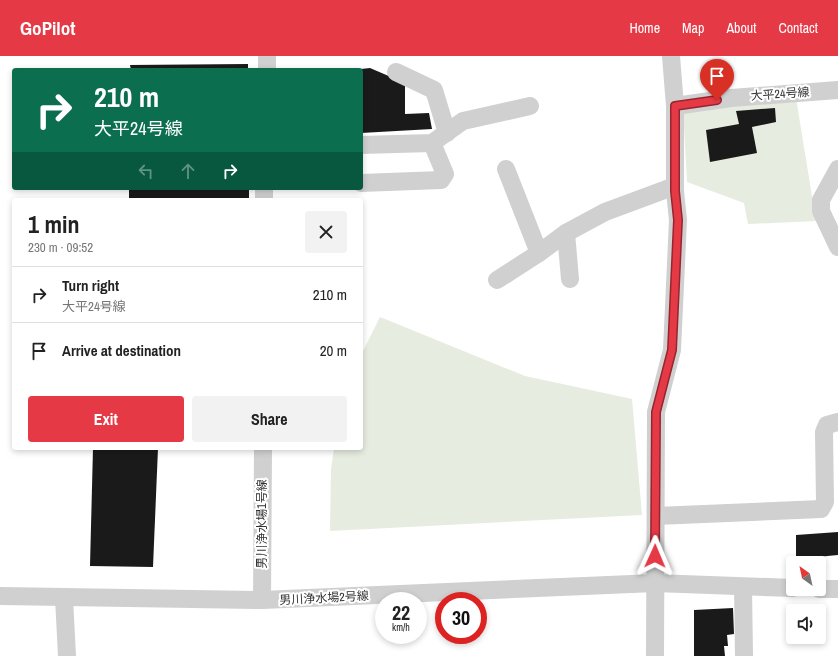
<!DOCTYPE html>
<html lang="en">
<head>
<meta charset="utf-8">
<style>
  body { margin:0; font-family:"Archivo Narrow","Noto Sans JP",sans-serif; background:#f2f2f2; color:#222; height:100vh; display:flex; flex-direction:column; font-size:15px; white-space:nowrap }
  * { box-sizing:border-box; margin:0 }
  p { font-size:13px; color:#767676 }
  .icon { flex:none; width:22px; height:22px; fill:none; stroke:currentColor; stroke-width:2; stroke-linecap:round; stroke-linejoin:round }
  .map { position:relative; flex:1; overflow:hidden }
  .details { position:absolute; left:12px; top:142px; width:351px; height:252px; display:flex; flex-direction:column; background:#fff; border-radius:4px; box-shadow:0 2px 6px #0003 }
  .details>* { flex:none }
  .top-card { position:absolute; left:12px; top:12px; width:351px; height:122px; border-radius:4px; box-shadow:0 2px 6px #0003; background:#0b6e4f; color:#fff; overflow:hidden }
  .needle { width:26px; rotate:327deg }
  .tools { position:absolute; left:786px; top:500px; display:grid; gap:8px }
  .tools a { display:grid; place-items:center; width:40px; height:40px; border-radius:4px; background:#fff; box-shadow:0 2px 6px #0003; font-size:20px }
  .speed { position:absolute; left:375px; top:536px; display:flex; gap:8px; font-size:20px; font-weight:700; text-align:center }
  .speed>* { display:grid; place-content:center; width:52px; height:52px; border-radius:50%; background:#fff; box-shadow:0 2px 6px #0003; line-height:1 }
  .speed small { font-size:10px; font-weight:400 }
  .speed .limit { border:6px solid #d22; background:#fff; color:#111 }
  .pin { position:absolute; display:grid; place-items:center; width:34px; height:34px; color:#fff; margin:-41px -17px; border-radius:50% 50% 50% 0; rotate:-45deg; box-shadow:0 0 4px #0007 }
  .pin .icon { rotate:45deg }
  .me { position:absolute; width:44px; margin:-22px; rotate:1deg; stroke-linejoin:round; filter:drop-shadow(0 0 3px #0008) }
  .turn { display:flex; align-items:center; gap:14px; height:84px; padding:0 16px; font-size:18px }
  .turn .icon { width:52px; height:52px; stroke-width:2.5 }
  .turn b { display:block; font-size:28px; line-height:34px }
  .lanes { display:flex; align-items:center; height:38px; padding:0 16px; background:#0003; justify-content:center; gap:20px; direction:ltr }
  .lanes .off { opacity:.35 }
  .round { display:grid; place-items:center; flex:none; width:42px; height:42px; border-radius:4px; background:#f2f2f2 }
  .overview { display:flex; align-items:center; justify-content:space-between; height:68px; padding:0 16px }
  h1 { font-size:24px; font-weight:700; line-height:30px }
  .action { display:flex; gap:8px; margin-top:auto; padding:8px 16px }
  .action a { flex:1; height:46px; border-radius:4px; background:#e63946; color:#fff; font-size:16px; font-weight:700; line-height:46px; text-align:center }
  .action a+a { background:#f2f2f2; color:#222 }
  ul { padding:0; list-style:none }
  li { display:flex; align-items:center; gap:12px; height:56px; padding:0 16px; border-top:1px solid #e0e0e0 }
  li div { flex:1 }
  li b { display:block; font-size:15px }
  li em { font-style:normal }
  header { display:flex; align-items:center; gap:24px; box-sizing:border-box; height:56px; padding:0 20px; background:#e63946; color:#fff }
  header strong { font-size:19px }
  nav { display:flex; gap:22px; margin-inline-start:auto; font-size:14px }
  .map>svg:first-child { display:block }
  .green { fill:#e6ecdf }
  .building { fill:#1a1a1a }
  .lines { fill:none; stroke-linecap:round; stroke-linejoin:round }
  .minor { stroke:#d0d0d0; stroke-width:18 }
  .route-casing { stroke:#96252e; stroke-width:10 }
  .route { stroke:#e63946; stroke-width:7 }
  .labels { text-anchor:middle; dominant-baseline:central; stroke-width:4; stroke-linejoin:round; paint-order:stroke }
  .street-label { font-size:12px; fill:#333; stroke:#fff }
</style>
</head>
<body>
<header>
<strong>GoPilot</strong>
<nav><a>Home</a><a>Map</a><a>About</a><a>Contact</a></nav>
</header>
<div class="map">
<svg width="838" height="600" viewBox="0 0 838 600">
  <rect width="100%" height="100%" fill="#fff"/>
  <g class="green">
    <polygon points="796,42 816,165 748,168 744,147 687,126 683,51"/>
    <polygon points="380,261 525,320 632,343 642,459 330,475 331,413 334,392 361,392 361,299"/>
  </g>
  <g class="building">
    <polygon points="248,8 248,14 131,14 130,9"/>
    <polygon points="370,12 405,27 405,58 429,57 432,73 361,77 361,13"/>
    <polygon points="775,52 776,66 752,71 757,97 710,106 706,74 739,68 736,55"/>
    <rect x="129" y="132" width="120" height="12"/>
    <polygon points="93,392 158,392 153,511 90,510"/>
    <polygon points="838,476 838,499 796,503 796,479"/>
    <polygon points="733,552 734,578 727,579 728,590 724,590 725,600 694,600 694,554"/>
  </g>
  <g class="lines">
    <g class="minor">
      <polyline points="267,14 267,0"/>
      <polyline points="396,16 434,34 447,77"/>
      <polyline points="675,50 731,42 838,34"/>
      <polyline points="361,89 432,87 463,65 530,50"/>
      <polyline points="506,113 539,197"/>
      <polyline points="838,113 821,144 821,155 838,191"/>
      <polyline points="361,127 441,124 445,118 432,87"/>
      <polyline points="264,144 264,132"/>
      <polyline points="566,177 570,223"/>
      <polyline points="497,224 539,197 566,177 605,156 675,130"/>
      <polyline points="656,460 821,453 825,446 824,376 827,369 838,366"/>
      <polyline points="743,531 744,600"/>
      <polyline points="819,533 838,533"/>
      <polyline points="0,540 262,544 655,527 793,532"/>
      <polyline points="64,542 67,600"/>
      <polyline points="262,544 263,392"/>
      <polyline points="655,600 656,356 672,294 678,164 675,135 675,50 671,0"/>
    </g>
  </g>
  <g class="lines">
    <g class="route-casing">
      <polyline id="route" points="655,500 656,356 672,294 678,164 675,135 675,50 717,44"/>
    </g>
    <use href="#route" class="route"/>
  </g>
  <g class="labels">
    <g class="street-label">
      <text transform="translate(780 38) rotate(-4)">大平24号線</text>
      <text transform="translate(262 468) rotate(-90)">男川浄水場1号線</text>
      <text transform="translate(324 542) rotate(-3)">男川浄水場2号線</text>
    </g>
  </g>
</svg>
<div class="tools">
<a><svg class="needle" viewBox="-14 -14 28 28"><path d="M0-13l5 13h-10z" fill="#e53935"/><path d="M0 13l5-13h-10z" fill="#767676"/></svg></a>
<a><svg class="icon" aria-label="sound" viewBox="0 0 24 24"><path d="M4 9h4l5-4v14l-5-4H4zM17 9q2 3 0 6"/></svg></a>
</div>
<div class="speed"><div>22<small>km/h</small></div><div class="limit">30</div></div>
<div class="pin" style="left:717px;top:44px;background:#d93025"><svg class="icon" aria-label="arrive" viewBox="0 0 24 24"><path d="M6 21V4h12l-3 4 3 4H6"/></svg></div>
<svg class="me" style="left:655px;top:500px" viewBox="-20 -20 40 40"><path d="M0-17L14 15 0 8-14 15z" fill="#e63946" stroke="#fff" stroke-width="4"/></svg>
<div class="top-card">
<div class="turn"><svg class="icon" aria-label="right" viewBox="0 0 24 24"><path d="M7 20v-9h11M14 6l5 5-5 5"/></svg><div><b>210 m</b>大平24号線</div></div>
<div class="lanes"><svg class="icon off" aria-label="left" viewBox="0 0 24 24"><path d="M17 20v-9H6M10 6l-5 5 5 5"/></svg><svg class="icon off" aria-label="ahead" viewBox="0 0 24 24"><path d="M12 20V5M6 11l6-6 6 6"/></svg><svg class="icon" aria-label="right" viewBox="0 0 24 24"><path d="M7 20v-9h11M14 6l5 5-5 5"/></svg></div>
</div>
<section class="details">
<div class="overview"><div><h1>1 min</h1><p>230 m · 09:52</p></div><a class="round"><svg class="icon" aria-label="close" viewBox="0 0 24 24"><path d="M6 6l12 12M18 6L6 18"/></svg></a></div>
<ul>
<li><svg class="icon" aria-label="right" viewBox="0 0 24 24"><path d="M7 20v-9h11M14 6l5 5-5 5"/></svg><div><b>Turn right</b><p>大平24号線</p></div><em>210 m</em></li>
<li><svg class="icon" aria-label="arrive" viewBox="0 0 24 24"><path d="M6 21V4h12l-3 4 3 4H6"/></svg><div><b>Arrive at destination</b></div><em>20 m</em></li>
</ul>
<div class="action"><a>Exit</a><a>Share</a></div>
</section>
</div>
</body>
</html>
